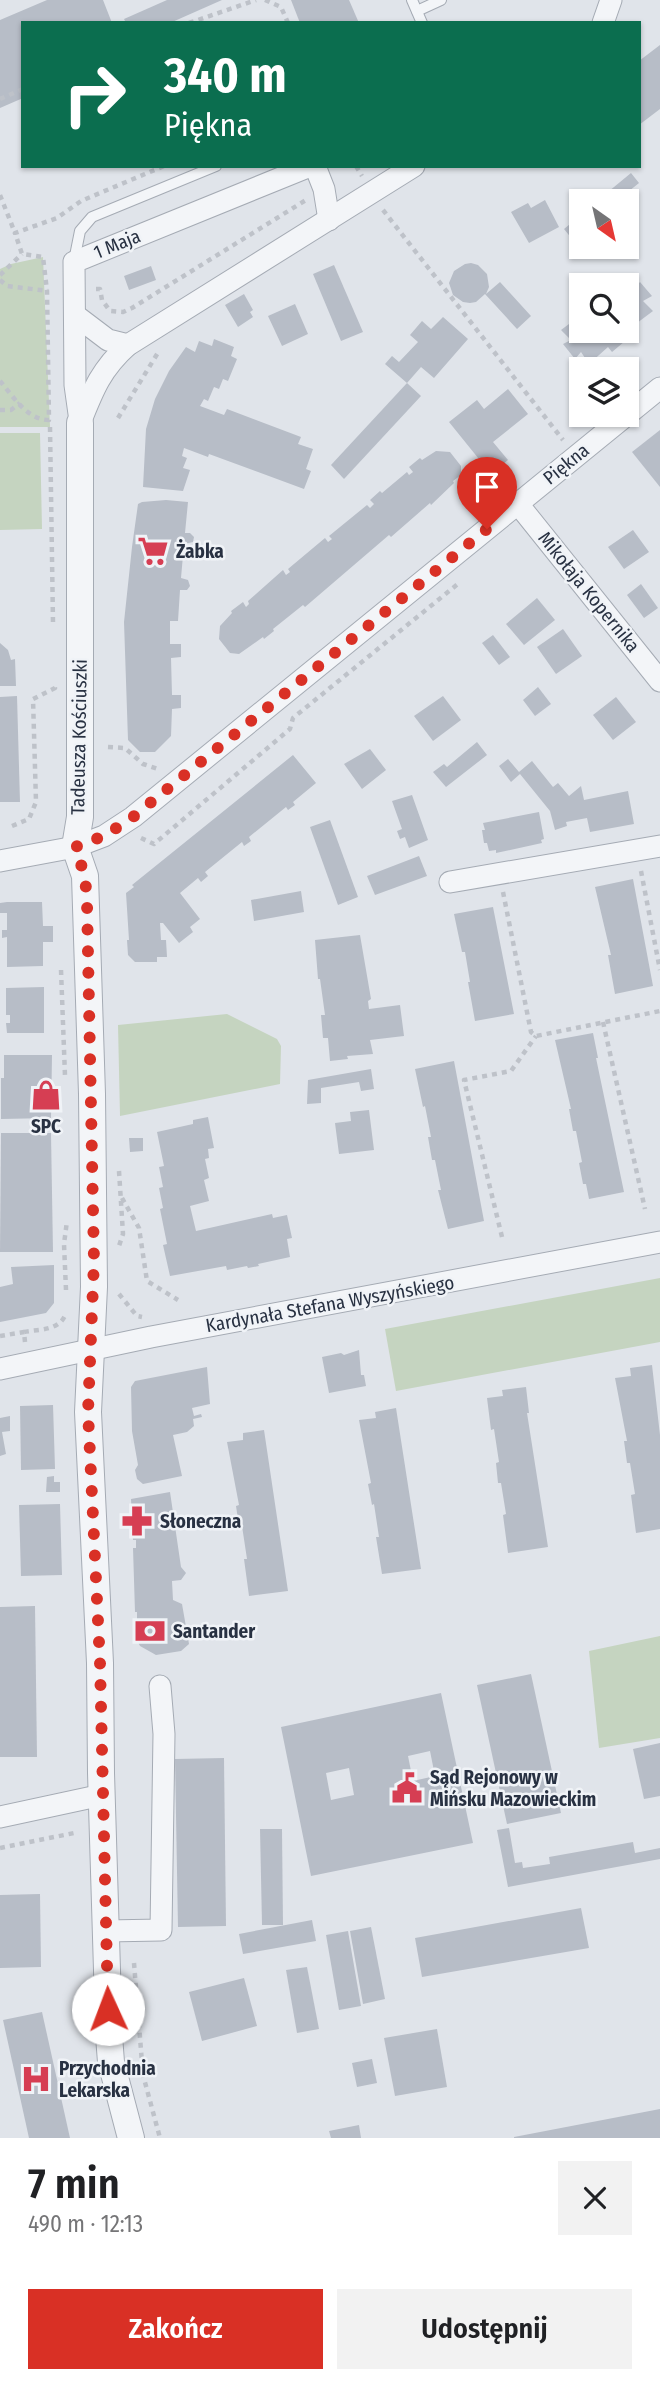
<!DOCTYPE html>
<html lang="pl">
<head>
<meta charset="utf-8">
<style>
  body { margin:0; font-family:"Fira Sans Condensed",sans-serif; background:#f2f2f2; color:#202124; height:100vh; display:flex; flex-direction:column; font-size:26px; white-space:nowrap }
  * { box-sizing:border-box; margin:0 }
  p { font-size:23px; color:#757577 }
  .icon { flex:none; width:38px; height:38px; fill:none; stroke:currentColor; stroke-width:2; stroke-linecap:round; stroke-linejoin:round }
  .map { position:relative; height:2138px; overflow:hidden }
  .sheet { display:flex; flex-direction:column; background:#fff; flex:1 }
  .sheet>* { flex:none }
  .top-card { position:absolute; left:21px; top:21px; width:620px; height:147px; border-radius:0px; box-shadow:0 2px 5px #0004; background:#0b6e4f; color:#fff; overflow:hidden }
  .needle { width:46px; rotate:146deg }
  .buttons { position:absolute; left:569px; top:189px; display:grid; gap:14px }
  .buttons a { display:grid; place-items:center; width:70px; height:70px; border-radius:0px; background:#fff; box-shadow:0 2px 5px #0004; font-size:35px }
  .pin { position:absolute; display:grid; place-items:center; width:60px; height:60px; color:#fff; margin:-72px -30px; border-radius:50% 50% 50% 0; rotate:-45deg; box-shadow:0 0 7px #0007 }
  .pin .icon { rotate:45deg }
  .me { position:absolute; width:77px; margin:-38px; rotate:358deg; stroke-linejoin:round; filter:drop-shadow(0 0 5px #0008) }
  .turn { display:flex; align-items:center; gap:24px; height:147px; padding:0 28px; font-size:32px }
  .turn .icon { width:91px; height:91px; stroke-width:2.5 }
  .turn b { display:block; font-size:49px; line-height:60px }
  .round { display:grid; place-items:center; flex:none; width:74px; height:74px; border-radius:0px; background:#f2f2f2 }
  .overview { display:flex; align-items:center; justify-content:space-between; height:119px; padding:0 28px }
  h1 { font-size:42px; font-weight:600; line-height:52px }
  .action { display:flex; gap:14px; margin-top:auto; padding:14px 28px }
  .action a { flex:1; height:80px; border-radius:0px; background:#d93025; color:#fff; font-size:28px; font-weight:600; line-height:80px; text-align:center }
  .action a+a { background:#f2f2f2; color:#202124 }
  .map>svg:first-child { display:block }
  .green { fill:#c5d4c0 }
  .building { fill:#b7bdc7; fill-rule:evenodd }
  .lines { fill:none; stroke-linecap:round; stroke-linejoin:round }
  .service-casing { stroke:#a5abb4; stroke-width:12 }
  .minor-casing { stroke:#a5abb4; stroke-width:23 }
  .tertiary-casing { stroke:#a5abb4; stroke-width:28 }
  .path { stroke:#bec2c9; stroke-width:4.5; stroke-dasharray:5 5; stroke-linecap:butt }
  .service { stroke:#f3f5f8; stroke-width:10 }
  .minor { stroke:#f3f5f8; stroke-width:21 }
  .tertiary { stroke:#f3f5f8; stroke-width:26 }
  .route { stroke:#d93025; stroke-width:12; stroke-dasharray:0 21.6 }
  .labels { text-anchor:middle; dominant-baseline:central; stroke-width:5; stroke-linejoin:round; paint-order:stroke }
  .street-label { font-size:19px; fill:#283142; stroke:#f0f3f7 }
  .poi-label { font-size:19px; font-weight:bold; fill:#283142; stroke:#f0f3f7; text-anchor:start }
</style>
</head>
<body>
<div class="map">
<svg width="660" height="2138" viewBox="0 0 660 2138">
  <rect width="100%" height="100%" fill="#e0e4ea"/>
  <g class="green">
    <polygon points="43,257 50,427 0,427 0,269 11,264"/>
    <polygon points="0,433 40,433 42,529 0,530"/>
    <polygon points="227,1014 277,1039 281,1046 280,1084 120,1116 118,1025"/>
    <polygon points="660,1278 660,1342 396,1391 385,1329"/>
    <polygon points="660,1636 660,1738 599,1748 589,1651"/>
  </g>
  <g class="building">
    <polygon points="47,0 103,0 112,23 23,23 23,98 0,108 0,20"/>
    <polygon points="167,0 222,0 170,23 126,23 124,19"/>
    <polygon points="291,0 349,0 359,23 300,23"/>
    <polygon points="660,45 660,109 639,125 639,61"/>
    <polygon points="631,173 639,183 624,195 628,199 625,201 597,201"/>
    <polygon points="545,200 559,227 529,243 511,212 528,203 531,208"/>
    <polygon points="581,215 581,247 586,247 581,250 564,229"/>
    <polygon points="471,263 478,265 487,274 489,287 486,294 500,282 531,316 517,329 485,294 476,302 470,303 463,302 453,295 449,283 454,271 465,264"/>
    <polygon points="334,265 363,332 341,341 313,274"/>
    <polygon points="151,266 156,280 129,290 124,276"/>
    <polygon points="625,278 633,290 640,282 652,296 643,301 653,311 633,326 637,331 612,352 608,347 589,364 581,352 575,359 563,344 571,340 561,330 581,315 581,331 626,331 626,285 617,285"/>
    <polygon points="244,294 253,310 250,312 253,317 238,327 225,305"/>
    <polygon points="295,304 308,334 282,346 268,316"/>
    <polygon points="443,317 468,339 434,378 421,367 407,383 385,364 392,356 399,362 418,342 410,335 422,321 431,329"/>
    <polygon points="214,339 234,347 231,356 237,359 228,381 223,379 219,389 214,387 208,401 204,399 200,406 224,415 227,409 301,437 298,444 313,449 306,469 311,471 304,489 209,454 208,457 184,448 182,456 187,458 183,468 190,470 183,491 143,487 146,429 155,399 169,371 186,347 195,352 199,341 212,346"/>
    <polygon points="407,383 421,396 344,479 331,465"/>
    <polygon points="508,389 528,414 493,442 508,460 491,474 449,422 477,400 484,409"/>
    <polygon points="660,430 660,487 632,452"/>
    <polygon points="436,451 450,452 461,466 461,475 453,481 454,483 431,505 430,503 391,537 389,535 305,607 303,605 273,629 274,631 264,639 263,637 239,654 230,653 219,639 220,626 232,613 231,611 243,602 246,607 249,604 248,601 283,570 286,575 290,572 288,569 325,538 328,542 332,539 329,536 367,505 370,508 374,504 370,500 380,491 382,493 407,472 409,475 413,472 409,467 420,458 422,460"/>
    <polygon points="166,500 188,502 185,533 190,533 194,537 193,542 184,544 181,578 188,580 190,586 187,590 180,590 178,621 170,621 170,644 181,644 181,657 171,658 172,695 181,695 181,708 172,709 171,736 155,752 140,752 128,740 124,622 132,547 138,504 142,502"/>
    <polygon points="633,530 649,552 624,569 608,547"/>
    <polygon points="641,584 658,608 644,618 627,595"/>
    <polygon points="537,598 555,620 524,645 506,624"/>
    <polygon points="563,629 582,656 556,674 537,647"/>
    <polygon points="493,635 510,657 499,665 482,643"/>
    <polygon points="0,643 8,650 11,660 15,659 16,686 0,686"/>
    <polygon points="538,687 551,704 535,716 523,700"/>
    <polygon points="17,696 20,802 0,802 0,697"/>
    <polygon points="443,696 461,720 433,741 414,716"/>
    <polygon points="616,697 636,722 613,740 593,715"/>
    <polygon points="477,742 487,755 446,787 433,772 444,764 447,767"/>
    <polygon points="370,749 386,770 362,789 344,764"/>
    <polygon points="293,755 316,783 293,802 295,805 288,810 286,807 249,837 251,841 244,846 242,842 205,872 208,876 201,882 198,878 180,893 200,919 190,927 193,932 179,943 163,923 160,923 161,940 166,940 167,957 157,957 157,962 135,962 128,955 127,940 129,940 126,893 134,887 132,885"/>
    <polygon points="508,759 519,772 532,761 553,787 558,783 569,796 581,786 584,800 628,791 634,824 590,832 587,818 566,822 567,826 555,830 550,811 520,774 511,782 499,766"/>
    <polygon points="412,795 428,840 409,848 405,837 400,839 397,831 402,829 392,801"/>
    <polygon points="539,812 544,839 541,840 542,843 496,853 496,850 489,851 487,843 484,843 482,830 485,830 483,823"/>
    <polygon points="330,820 358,897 338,905 310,827"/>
    <polygon points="419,856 427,876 375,895 367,876"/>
    <polygon points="633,879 653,986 615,994 608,955 611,955 595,887"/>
    <polygon points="301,891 304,912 254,921 251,900"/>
    <polygon points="7,902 42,902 43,926 53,926 53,942 43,942 43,966 7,967 7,937 2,938 2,930 7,930 7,913 0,913 0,903"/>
    <polygon points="493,907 514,1014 475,1021 468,982 470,982 465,952 462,952 454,914"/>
    <polygon points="360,935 371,999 368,1001 369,1009 400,1005 404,1036 370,1040 373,1054 347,1056 348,1059 330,1061 328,1038 323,1038 321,1015 325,1015 320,979 318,979 315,940"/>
    <polygon points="44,987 44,1033 7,1033 6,1023 10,1023 10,1015 6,1015 6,988"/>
    <polygon points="593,1033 598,1058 596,1058 624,1192 589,1199 586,1184 583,1184 579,1163 582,1162 576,1131 573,1131 569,1109 571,1109 555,1040"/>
    <polygon points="4,1055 52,1055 51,1118 1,1119 1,1078 4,1078"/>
    <polygon points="454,1061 484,1221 448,1229 438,1190 441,1190 435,1160 432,1160 428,1137 431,1137 425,1106 423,1107 415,1069"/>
    <polygon points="371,1069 374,1089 361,1091 359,1082 321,1088 321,1103 307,1104 308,1080"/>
    <polygon points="369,1110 374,1150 339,1154 335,1123 351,1121 350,1112"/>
    <polygon points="208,1117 214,1148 208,1149 209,1158 205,1159 209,1178 204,1180 209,1201 190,1206 196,1231 272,1214 273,1218 287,1215 292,1238 287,1239 290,1257 258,1264 259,1266 248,1268 247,1266 227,1270 226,1266 170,1276 163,1245 167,1244 160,1209 163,1208 159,1188 163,1187 159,1167 164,1166 157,1132 193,1124 193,1120"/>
    <polygon points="1,1133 51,1133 53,1252 0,1252"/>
    <polygon points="129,1138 143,1138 143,1151 130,1152"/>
    <polygon points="54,1265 54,1303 46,1313 0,1322 0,1287 13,1284 11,1267"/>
    <polygon points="359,1350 361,1375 364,1375 366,1386 329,1393 322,1357 341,1353 344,1355"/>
    <polygon points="652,1365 660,1435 660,1529 636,1533 631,1495 635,1494 630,1463 627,1463 624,1441 627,1441 615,1378 631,1376 630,1368"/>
    <polygon points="207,1367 210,1404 192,1408 194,1416 201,1414 202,1417 193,1419 194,1426 187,1432 173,1435 182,1476 143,1484 137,1479 135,1470 138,1465 132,1431 131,1387 135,1381"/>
    <polygon points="526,1387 529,1413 527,1413 548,1547 508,1553 503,1515 506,1514 501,1483 498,1483 496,1463 499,1462 494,1429 491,1430 487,1398 503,1396 502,1390"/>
    <polygon points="53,1405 55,1469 21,1470 20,1406"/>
    <polygon points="396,1408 421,1569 382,1574 376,1537 379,1537 374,1504 372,1505 368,1484 371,1483 359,1420 376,1418 375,1412"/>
    <polygon points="10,1416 10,1431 2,1432 6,1454 0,1456 0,1418"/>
    <polygon points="264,1430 288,1591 249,1596 244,1559 247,1559 242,1526 239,1526 236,1506 239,1505 227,1442 243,1440 243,1433"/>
    <polygon points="54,1476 54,1482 60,1482 60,1492 46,1492 47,1477"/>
    <polygon points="170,1492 181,1567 186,1573 181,1580 172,1581 173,1600 182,1604 189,1644 181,1651 156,1655 140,1646 135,1636 135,1619 137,1619 137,1612 135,1612 133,1548 136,1548 136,1540 133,1540 131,1499"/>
    <polygon points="60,1504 62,1575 21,1576 19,1505"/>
    <polygon points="35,1606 37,1757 0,1757 0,1607"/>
    <polygon points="531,1674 561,1813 507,1824 477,1685"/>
    <path d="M441,1693L473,1843L311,1876L281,1727ZM430,1751L435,1776L413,1781L408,1756ZM349,1768L354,1795L331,1800L326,1773Z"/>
    <polygon points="660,1743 660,1796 644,1799 633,1749"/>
    <polygon points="224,1758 226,1926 178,1927 175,1759"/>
    <polygon points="509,1828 515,1863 522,1862 523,1868 550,1864 549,1857 633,1842 635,1853 660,1848 660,1859 508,1887 497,1830"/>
    <polygon points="260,1829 282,1829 283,1925 262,1925"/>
    <polygon points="40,1894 41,1967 0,1968 0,1895"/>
    <polygon points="581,1908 589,1948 422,1977 415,1938"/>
    <polygon points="312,1920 316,1941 243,1954 239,1934"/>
    <polygon points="371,1927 385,1999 363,2004 350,1931"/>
    <polygon points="348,1931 361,2006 339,2010 326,1935"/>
    <polygon points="307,1967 319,2029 297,2033 286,1970"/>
    <polygon points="244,1978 257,2026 202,2041 189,1992"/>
    <polygon points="42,2012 70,2138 29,2138 3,2020"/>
    <polygon points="437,2029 447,2087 395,2096 384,2038"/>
    <polygon points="372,2059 377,2083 357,2087 352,2063"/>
    <polygon points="660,2109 660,2138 514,2138 514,2137"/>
    <polygon points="359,2125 361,2138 331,2138 329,2131"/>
  </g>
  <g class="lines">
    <g class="service-casing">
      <g id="service">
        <polyline points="412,0 422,23"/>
        <polyline points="417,11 441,0"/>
        <polyline points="74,261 80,231 92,217 216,166"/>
      </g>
    </g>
    <g class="minor-casing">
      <g id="minor">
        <polyline points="603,23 611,0"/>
        <polyline points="315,166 324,189 329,220"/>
        <polyline points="75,315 108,340 128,345"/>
        <polyline points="80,421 75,385 74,262 310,166"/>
        <path d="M80,423C93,390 101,369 128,345L414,166"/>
        <polyline points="518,504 660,681"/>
        <polyline points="0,861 75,847 104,836 133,817 660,388"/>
        <polyline points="450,882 660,846"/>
        <polyline points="0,1369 151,1337 660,1242"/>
        <polyline points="0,1817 102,1795"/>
        <polyline points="106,1931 161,1930 164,1734 160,1686"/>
      </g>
    </g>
    <g class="tertiary-casing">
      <polyline id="tertiary" points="80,423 80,817 75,847 85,876 92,1094 94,1287 88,1412 100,1663 101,1773 109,2036 111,2062 131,2138"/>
    </g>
    <g class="path">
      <polyline points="265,0 281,7 288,23"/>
      <polyline points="189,23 256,0"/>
      <polyline points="0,99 23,89"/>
      <polyline points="356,166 362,176"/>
      <polyline points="0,195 15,233"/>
      <polyline points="383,210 563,440"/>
      <polyline points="0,275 22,254"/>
      <polyline points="0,280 7,286 48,291"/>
      <polyline points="96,289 100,289 102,300 110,311 123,312 132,308 306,200"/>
      <path d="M0,381C13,396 27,420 49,420L47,291L43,257L22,254L15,233L57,218L81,201L164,166"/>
      <polyline points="0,410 11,410 20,403"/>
      <polyline points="118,418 159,351"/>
      <polyline points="50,427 53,623"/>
      <polyline points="108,747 125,748 143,764 158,769"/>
      <polyline points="12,826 29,819 36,802 33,699 55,688 54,684"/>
      <polyline points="141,838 154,844 290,729 293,718 459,583"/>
      <polyline points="641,871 660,970"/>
      <polyline points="503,892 531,1032 536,1036 660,1011"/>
      <polyline points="61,970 65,1076"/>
      <polyline points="603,1022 645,1209"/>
      <polyline points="119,1171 123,1234 119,1246"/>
      <polyline points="122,1198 139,1228 147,1281 178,1300"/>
      <polyline points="502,1237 464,1080 511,1071 536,1036"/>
      <polyline points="66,1290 64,1244 67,1221"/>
      <polyline points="119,1294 137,1316 142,1317"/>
      <polyline points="0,1336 24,1332"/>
      <path d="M25,1342L24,1332C40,1329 60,1331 66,1313"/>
      <polyline points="0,1848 74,1833"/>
      <polyline points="134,1963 143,2075 160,2138"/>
    </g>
    <use href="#service" class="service"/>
    <use href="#minor" class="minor"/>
    <use href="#tertiary" class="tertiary"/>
  </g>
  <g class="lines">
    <polyline class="route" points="108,2009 100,1663 88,1412 94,1261 87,902 85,876 75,847 104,836 133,817 487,529"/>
  </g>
  <defs>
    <g id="supermarket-bare" transform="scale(2.415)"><path d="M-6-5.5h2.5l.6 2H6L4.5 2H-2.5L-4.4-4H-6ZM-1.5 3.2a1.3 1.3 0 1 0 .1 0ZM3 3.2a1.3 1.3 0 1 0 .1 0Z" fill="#d63e53" stroke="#f0f3f7" stroke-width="2.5" paint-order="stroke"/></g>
    <g id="shop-bare" transform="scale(2.415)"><path d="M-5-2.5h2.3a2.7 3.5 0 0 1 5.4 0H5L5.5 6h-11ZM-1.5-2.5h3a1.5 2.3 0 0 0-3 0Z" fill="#d63e53" stroke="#f0f3f7" stroke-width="2.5" paint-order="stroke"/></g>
    <g id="pharmacy-bare" transform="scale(2.415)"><path d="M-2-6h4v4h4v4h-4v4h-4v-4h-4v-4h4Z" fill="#d63e53" stroke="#f0f3f7" stroke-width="2.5" paint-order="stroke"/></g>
    <g id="bank-bare" transform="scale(2.415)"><path d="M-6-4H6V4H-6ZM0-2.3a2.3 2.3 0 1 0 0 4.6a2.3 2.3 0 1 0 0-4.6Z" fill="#d63e53" stroke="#f0f3f7" stroke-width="2.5" paint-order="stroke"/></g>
    <g id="civic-bare" transform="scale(2.415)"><path d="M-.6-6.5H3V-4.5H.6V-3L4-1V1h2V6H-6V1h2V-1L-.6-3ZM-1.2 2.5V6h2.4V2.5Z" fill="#d63e53" stroke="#f0f3f7" stroke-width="2.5" paint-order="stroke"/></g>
    <g id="hospital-bare" transform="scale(2.415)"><path d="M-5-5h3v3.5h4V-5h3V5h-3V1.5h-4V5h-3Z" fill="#d63e53" stroke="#f0f3f7" stroke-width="2.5" paint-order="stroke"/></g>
  </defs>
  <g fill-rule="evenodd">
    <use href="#supermarket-bare" x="153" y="551"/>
    <use href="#shop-bare" x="46" y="1095"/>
    <use href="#pharmacy-bare" x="137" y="1521"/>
    <use href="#bank-bare" x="150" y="1631"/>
    <use href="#civic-bare" x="407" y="1788"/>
    <use href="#hospital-bare" x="36" y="2079"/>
  </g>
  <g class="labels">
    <g class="street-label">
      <text transform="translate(117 244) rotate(-22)">1 Maja</text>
      <text transform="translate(566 464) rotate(-39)">Piękna</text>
      <text transform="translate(589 592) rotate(51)">Mikołaja Kopernika</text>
      <text transform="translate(79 737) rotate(-89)">Tadeusza Kościuszki</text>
      <text transform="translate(330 1304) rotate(-10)">Kardynała Stefana Wyszyńskiego</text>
    </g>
    <g class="poi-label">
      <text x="176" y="551">Żabka</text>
      <text x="46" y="1126" text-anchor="middle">SPC</text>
      <text x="160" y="1521">Słoneczna</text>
      <text x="173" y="1631">Santander</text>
      <text x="430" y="1777">Sąd Rejonowy w<tspan x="430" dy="22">Mińsku Mazowieckim</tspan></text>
      <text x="59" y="2068">Przychodnia<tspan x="59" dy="22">Lekarska</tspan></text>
    </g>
  </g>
</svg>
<div class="buttons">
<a><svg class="needle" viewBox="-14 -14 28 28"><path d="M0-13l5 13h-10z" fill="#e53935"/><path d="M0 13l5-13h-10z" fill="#757577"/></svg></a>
<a><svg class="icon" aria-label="search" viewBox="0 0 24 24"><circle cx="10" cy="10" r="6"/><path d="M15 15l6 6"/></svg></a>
<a><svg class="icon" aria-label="layers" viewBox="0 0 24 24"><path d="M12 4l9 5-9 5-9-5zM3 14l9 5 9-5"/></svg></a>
</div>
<div class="pin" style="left:487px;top:529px;background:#d93025"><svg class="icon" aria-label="arrive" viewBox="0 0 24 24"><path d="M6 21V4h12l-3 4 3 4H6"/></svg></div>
<svg class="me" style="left:108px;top:2009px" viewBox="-20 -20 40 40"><circle r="19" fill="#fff"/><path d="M0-13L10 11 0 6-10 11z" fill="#d93025"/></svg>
<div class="top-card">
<div class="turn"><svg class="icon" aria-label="right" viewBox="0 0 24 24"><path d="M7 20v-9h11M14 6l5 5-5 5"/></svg><div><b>340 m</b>Piękna</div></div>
</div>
</div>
<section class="sheet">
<div class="overview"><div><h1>7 min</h1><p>490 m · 12:13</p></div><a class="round"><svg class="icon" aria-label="close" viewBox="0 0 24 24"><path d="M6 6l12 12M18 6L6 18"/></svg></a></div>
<div class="action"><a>Zakończ</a><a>Udostępnij</a></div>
</section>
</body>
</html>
